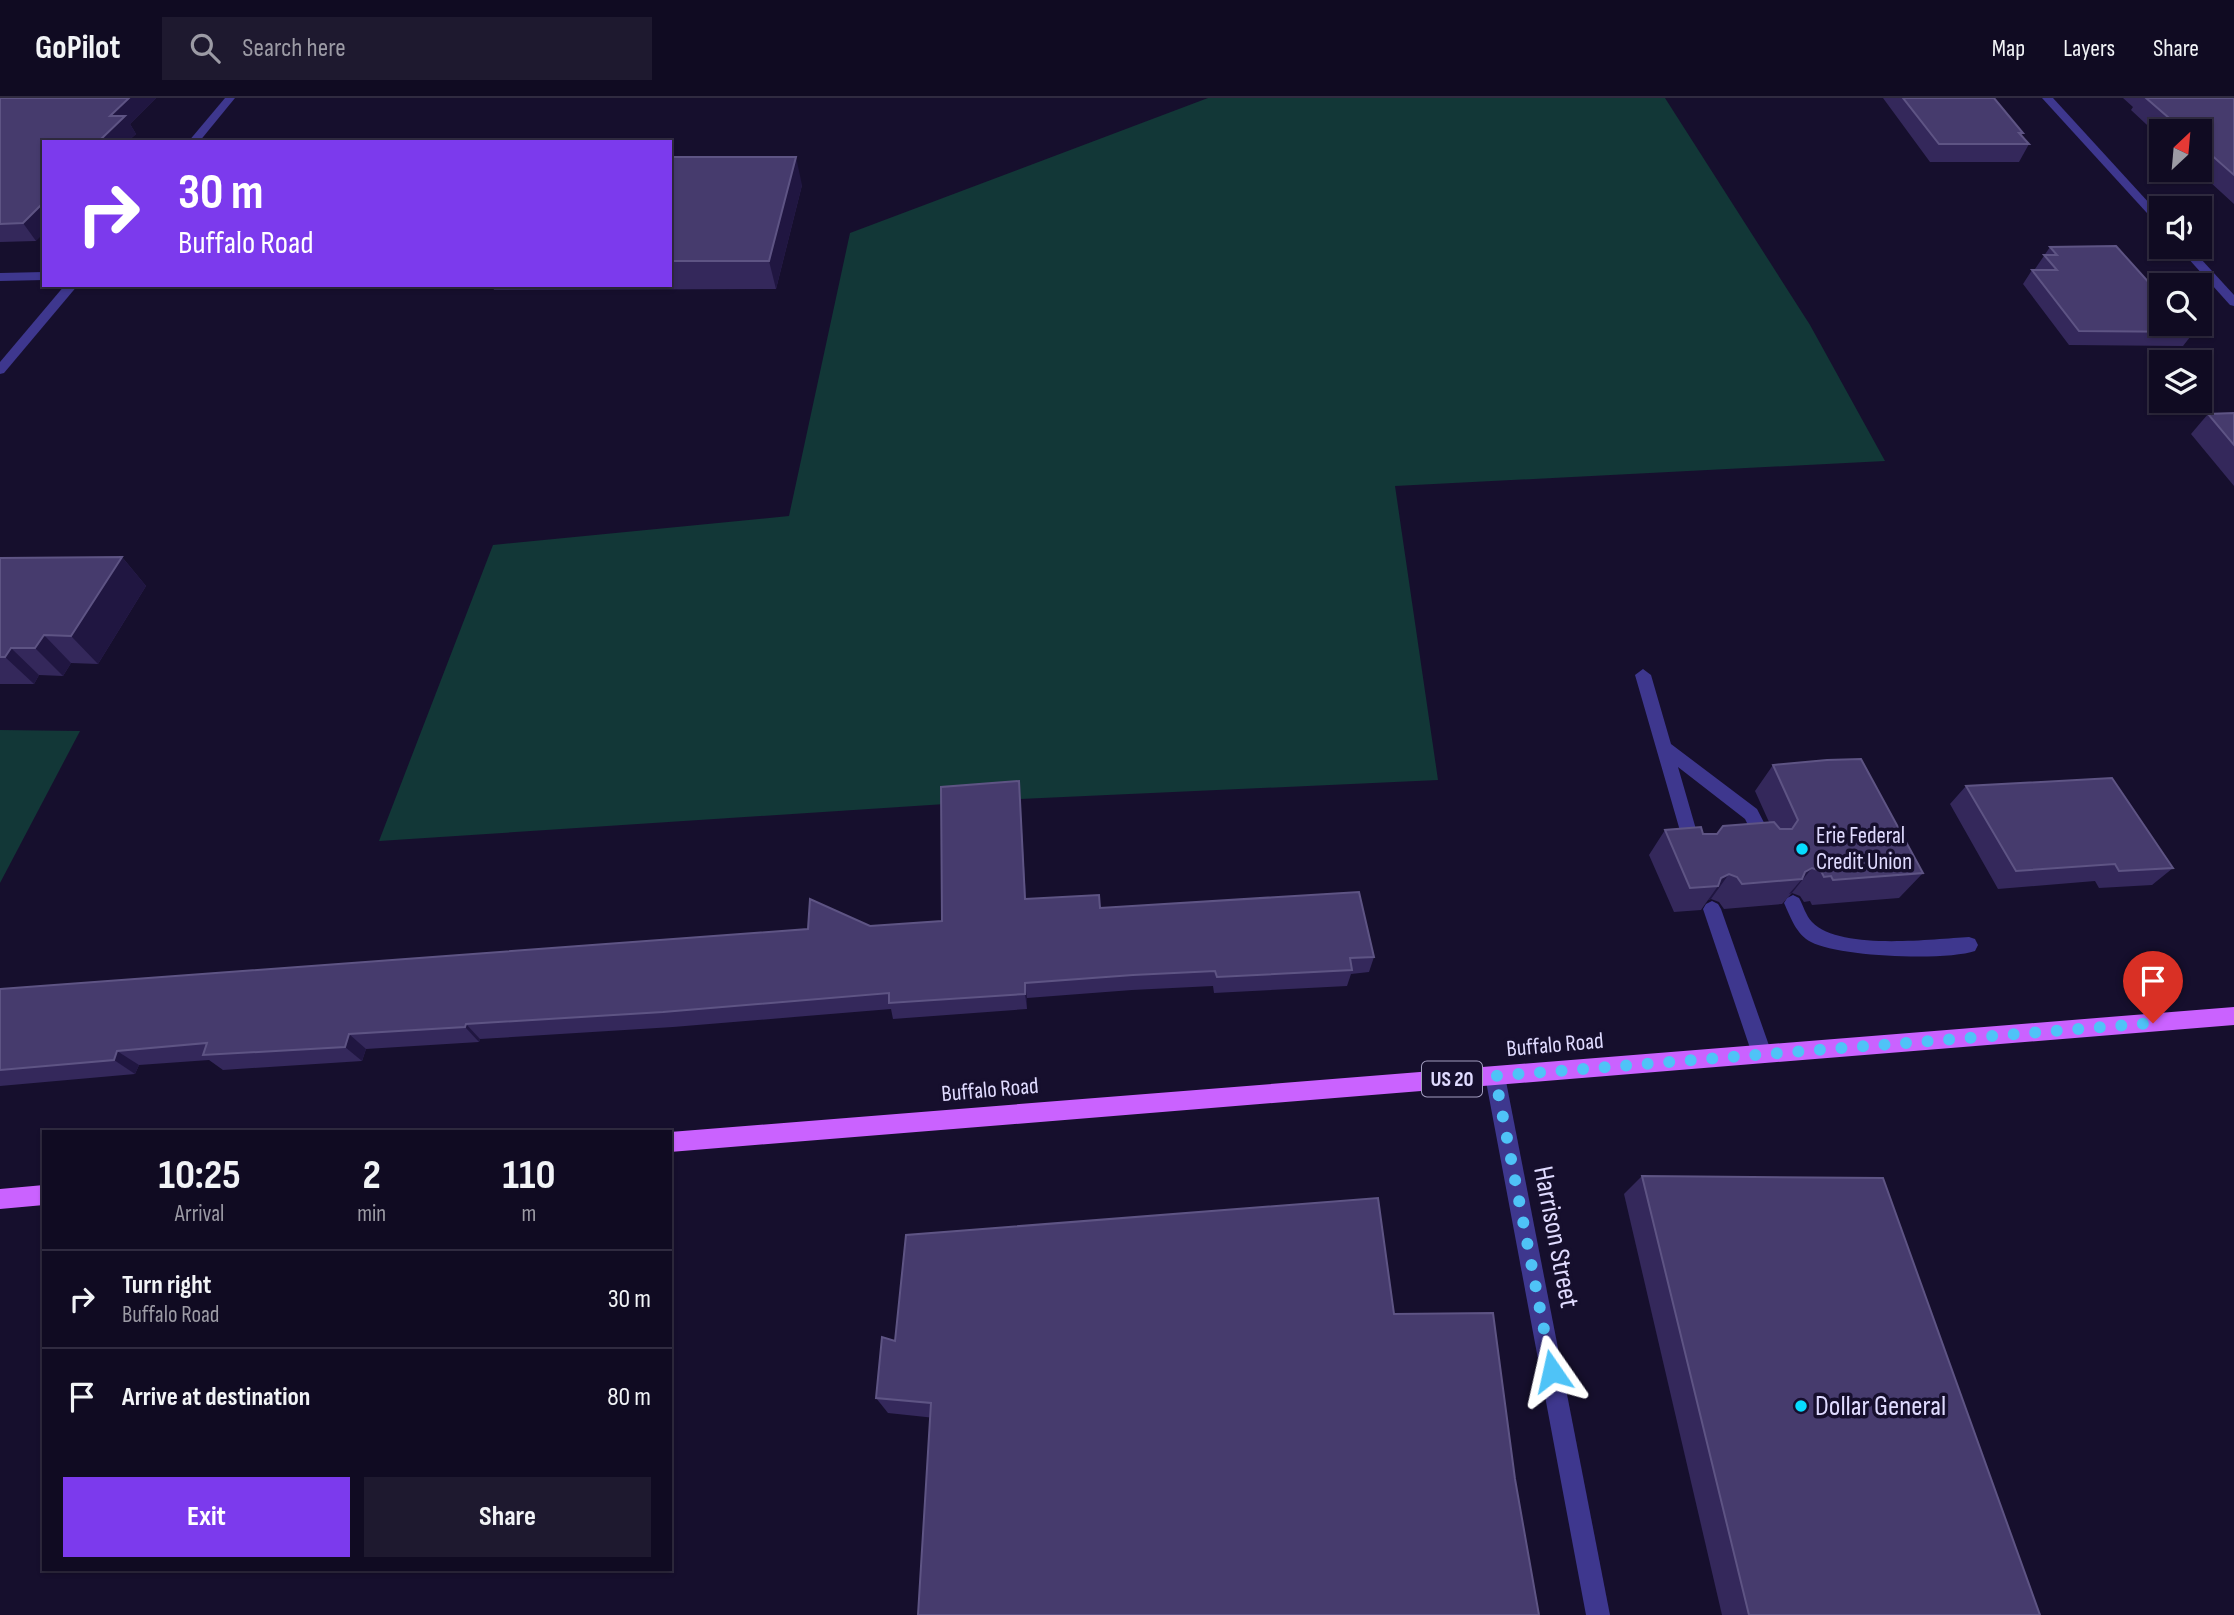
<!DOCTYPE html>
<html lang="en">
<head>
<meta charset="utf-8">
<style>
  body { margin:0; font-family:"Sofia Sans Condensed",sans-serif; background:#1e192f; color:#f1f3f6; height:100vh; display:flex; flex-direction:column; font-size:26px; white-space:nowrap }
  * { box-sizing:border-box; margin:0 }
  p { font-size:23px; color:#9c9ba5 }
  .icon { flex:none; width:38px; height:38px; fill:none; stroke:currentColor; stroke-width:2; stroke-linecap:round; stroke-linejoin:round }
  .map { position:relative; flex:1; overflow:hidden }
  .details { position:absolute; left:42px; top:1032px; width:630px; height:441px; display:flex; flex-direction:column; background:#100b22; border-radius:0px; box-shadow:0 2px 5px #0004,0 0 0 2px #302b40 }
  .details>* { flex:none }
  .top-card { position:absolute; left:42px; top:42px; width:630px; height:147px; border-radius:0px; box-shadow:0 2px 5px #0004,0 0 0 2px #302b40; background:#7c3aed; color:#fff; overflow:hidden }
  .needle { width:46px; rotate:26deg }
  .tools { position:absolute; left:2149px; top:21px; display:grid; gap:14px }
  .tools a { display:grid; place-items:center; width:63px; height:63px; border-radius:0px; background:#100b22; box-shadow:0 2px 5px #0004,0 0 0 2px #302b40; font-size:35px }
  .pin { position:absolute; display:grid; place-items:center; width:60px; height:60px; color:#fff; margin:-72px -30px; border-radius:50% 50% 50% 0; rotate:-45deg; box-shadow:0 0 7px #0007 }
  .pin .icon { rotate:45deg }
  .me { position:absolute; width:77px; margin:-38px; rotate:349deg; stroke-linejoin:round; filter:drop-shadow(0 0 5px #0008) }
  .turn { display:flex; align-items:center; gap:24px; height:147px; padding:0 21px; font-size:32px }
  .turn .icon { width:91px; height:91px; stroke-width:2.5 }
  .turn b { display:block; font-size:49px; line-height:60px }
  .eta { display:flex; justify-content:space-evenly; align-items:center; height:119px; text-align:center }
  .eta b { font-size:42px; font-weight:700; line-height:49px }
  .primary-button { display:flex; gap:14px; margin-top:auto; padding:14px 21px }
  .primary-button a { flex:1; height:80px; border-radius:0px; background:#7c3aed; color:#fff; font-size:28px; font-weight:700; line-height:80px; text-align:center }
  .primary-button a+a { background:#1e192f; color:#f1f3f6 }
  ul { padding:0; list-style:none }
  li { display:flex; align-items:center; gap:21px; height:98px; padding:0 21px; border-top:2px solid #302b40 }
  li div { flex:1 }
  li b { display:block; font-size:26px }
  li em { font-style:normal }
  header { display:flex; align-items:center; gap:42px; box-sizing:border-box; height:98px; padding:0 35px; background:#100b22; border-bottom:2px solid #302b40 }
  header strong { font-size:33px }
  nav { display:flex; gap:38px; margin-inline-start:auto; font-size:24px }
  .search { width:490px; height:63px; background:#1e192f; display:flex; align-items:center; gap:18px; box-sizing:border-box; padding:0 24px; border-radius:0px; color:#9c9ba5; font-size:26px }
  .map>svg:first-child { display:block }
  .green { fill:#123737 }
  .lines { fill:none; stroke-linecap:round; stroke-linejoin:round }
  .service { fill:#3e378e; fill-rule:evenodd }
  .minor { fill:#3e378e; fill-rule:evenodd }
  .primary { fill:#ca62ff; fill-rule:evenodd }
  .wall { fill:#34285b }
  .shaded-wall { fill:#201641 }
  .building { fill:#463b6d; stroke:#5e5484; stroke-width:2 }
  .route { stroke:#4fc3f7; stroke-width:12; stroke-dasharray:0 21.6 }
  .poi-dot { fill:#07dcff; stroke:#160f2d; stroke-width:2.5 }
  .labels { text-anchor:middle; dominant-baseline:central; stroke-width:7; stroke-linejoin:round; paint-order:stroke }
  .shield { fill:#160f2d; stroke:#a39ec0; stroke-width:2 }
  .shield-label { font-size:21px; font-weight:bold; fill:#e0dbff }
  .poi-label { font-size:23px; fill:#e0dbff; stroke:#160f2d; text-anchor:start }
  .street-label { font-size:23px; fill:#e0dbff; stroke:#160f2d }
  .near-street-label { font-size:28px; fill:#e0dbff; stroke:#160f2d }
  .near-poi-label { font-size:28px; fill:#e0dbff; stroke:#160f2d; text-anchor:start }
</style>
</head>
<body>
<header>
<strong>GoPilot</strong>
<div class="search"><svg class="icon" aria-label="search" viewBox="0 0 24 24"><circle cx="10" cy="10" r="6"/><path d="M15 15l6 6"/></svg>Search here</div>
<nav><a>Map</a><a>Layers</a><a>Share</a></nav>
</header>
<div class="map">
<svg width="2234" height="1517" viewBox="0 0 2234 1517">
  <rect width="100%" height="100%" fill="#160f2d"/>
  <g class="green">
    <polygon points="1208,0 1665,0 1810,227 1885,363 1395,388 1438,682 1020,701 379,743 493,447 789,418 850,135"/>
    <polygon points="0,632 80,633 0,785"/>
  </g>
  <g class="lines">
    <g class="service">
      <polygon points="1643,571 1651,577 1671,646 1757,711 1775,746 1772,751 1760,751 1745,721 1678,669 1702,752 1699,757 1687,757 1635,577"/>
      <path d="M1793,797L1799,800C1803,807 1806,818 1812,824C1840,853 1931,841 1969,839L1975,841L1978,847L1975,853C1946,863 1839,859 1811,844C1796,836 1791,820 1784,805L1787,800Z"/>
      <polygon points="1712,803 1718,806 1721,811 1772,956 1769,962 1762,965 1755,962 1752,956 1703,811 1706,806"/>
    </g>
    <g class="minor">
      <polygon points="225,0 235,0 199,44 188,44"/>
      <polygon points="2042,0 2053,0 2161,118 2161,127 2157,126"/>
      <polygon points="2178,149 2190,149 2234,197 2234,208 2230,207"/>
      <polygon points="44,174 44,182 0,183 0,175"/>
      <polygon points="65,187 78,187 4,275 0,276 0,264"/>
      <polygon points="1495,969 1502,972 1505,978 1610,1517 1586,1517 1485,978 1488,972"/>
    </g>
    <g class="primary">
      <polygon points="2234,909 2234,927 670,1054 670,1034"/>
      <polygon points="44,1087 44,1107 0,1111 0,1091"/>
    </g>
  </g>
  <g class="wall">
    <polygon points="0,0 156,0 130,26 136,36 127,44 44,44 36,143 0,144"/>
    <polygon points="1883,0 1994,0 2023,35 2022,37 2029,46 2019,64 1930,64"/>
    <polygon points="2123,0 2234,0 2234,106 2197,72 2200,72 2200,33 2161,33 2161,40 2131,12 2133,9"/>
    <polygon points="670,59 802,87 776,191 494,192 492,187 670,187"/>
    <polygon points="2050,149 2194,234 2183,248 2069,247 2023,186 2032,172 2037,172 2035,171"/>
    <polygon points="2234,315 2234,388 2191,336 2208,316"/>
    <polygon points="122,459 146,488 98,566 71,565 63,578 39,577 34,586 0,586 0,460"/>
    <polygon points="1773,667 1923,775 1899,800 1812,807 1810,803 1804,804 1800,798 1792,795 1782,806 1724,811 1719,804 1711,801 1708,802 1701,812 1674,814 1649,757 1665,732 1717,736 1769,724 1755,693"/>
    <polygon points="1019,683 1026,801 1100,810 1374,859 1369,874 1351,876 1347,888 1214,895 1213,888 1132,892 1027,900 1027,911 893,921 891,911 673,929 480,941 479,944 366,951 362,963 223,972 209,962 139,967 135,976 0,988 0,891 942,823"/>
    <polygon points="1966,688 2173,770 2152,787 2099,790 2095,783 1998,791 1950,706"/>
    <polygon points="1642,1078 2040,1517 1722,1517 1624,1096"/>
    <polygon points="1394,1216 1515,1381 888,1315 876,1300 895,1243"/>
  </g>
  <g class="shaded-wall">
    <polygon points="129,0 156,0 130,26 136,36 127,44 98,44 110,18"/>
    <polygon points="796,59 802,87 776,191 769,163"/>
    <polygon points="44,104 44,135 36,143 23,125"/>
    <polygon points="122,459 146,488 98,566 71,538"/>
    <polygon points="44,537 71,565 63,578 35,550"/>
    <polygon points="11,550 39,577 34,586 5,559"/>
    <polygon points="1019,683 1020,701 1027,817 1025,801"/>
    <polygon points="1812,770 1792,795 1789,796 1802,781 1805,774"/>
    <polygon points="1729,776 1711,801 1708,802 1718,788 1721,780"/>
    <polygon points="1025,885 1027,900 1027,911 1025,896"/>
    <polygon points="466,926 480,941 479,944 465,929"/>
    <polygon points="349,936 366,951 362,963 345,949"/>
    <polygon points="117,953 139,967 135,976 114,962"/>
  </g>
  <g class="building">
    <polygon points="0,0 129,0 110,18 125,18 98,44 44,44 44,104 23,125 0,126"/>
    <polygon points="1903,0 1994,0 2023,35 2019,35 2029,46 1939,46"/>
    <polygon points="2146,0 2234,0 2234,77 2200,47 2200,33 2184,33"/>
    <polygon points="670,59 796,59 769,163 670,163"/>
    <polygon points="2116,148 2161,198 2161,226 2186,226 2194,234 2079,233 2032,172 2057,172 2044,157 2057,157 2050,149"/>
    <polygon points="2234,315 2234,347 2208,316"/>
    <polygon points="122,459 71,538 44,537 35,550 11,550 5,559 0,559 0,460"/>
    <polygon points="1861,661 1923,775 1833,782 1831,778 1824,779 1821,773 1812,770 1805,774 1802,781 1742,786 1737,779 1729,776 1721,780 1718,788 1690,790 1665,732 1701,729 1703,736 1717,736 1723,728 1774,724 1780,731 1792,731 1798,722 1773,667 1827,662"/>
    <polygon points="2112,680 2173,770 2119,773 2115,766 2016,773 1966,688"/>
    <polygon points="1019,683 1025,801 1099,797 1100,810 1359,794 1374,859 1350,860 1352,872 1217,879 1215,873 1133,877 1025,885 1025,896 889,905 889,895 663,914 466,926 465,929 349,936 345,949 203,957 207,945 117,953 114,962 0,972 0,891 808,831 810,801 870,828 942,823 941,689"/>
    <polygon points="1642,1078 1883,1080 2040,1517 1749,1517"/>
    <polygon points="1378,1100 1394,1216 1493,1215 1515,1381 1539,1517 918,1517 931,1305 876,1300 882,1239 895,1243 906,1137"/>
  </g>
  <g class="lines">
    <polyline class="route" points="1552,1273 1495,978 2153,925"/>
  </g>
  <g class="poi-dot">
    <circle cx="1802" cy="751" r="7"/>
    <circle cx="1801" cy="1308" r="7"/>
  </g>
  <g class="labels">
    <rect class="shield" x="1422" y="963.5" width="60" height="35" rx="5"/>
    <g class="shield-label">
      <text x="1452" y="981">US 20</text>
    </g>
    <g class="poi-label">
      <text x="1816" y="738">Erie Federal<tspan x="1816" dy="26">Credit Union</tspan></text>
    </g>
    <g class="street-label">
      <text transform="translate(1555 947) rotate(-5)">Buffalo Road</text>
      <text transform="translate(990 992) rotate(-5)">Buffalo Road</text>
    </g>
    <g class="near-street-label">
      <text transform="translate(1556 1139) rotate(79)">Harrison Street</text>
    </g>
    <g class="near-poi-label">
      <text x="1815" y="1308">Dollar General</text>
    </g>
  </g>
</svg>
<div class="tools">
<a><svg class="needle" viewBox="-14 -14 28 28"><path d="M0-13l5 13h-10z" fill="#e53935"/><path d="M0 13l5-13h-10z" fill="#9c9ba5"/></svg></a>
<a><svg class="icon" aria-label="sound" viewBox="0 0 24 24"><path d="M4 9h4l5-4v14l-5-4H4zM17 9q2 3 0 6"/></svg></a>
<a><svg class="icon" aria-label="search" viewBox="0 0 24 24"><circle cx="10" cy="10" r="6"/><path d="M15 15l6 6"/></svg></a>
<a><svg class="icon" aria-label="layers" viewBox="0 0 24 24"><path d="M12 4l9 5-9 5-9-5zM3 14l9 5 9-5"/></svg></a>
</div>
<div class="pin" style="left:2153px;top:925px;background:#d93025"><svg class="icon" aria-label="arrive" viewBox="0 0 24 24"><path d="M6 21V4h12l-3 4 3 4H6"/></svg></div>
<svg class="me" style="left:1552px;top:1273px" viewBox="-20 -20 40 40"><path d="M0-17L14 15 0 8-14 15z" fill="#4fc3f7" stroke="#fff" stroke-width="4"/></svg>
<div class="top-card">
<div class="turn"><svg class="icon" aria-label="right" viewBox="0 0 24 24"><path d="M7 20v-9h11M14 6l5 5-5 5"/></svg><div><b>30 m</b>Buffalo Road</div></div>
</div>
<section class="details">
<div class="eta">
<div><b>10:25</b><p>Arrival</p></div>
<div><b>2</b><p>min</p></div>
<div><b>110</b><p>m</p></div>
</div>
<ul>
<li><svg class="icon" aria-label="right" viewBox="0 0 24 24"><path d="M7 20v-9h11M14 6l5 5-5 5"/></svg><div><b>Turn right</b><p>Buffalo Road</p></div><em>30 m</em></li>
<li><svg class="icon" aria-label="arrive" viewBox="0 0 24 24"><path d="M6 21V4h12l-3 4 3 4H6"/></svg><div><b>Arrive at destination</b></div><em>80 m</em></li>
</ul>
<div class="primary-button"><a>Exit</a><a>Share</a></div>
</section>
</div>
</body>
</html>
